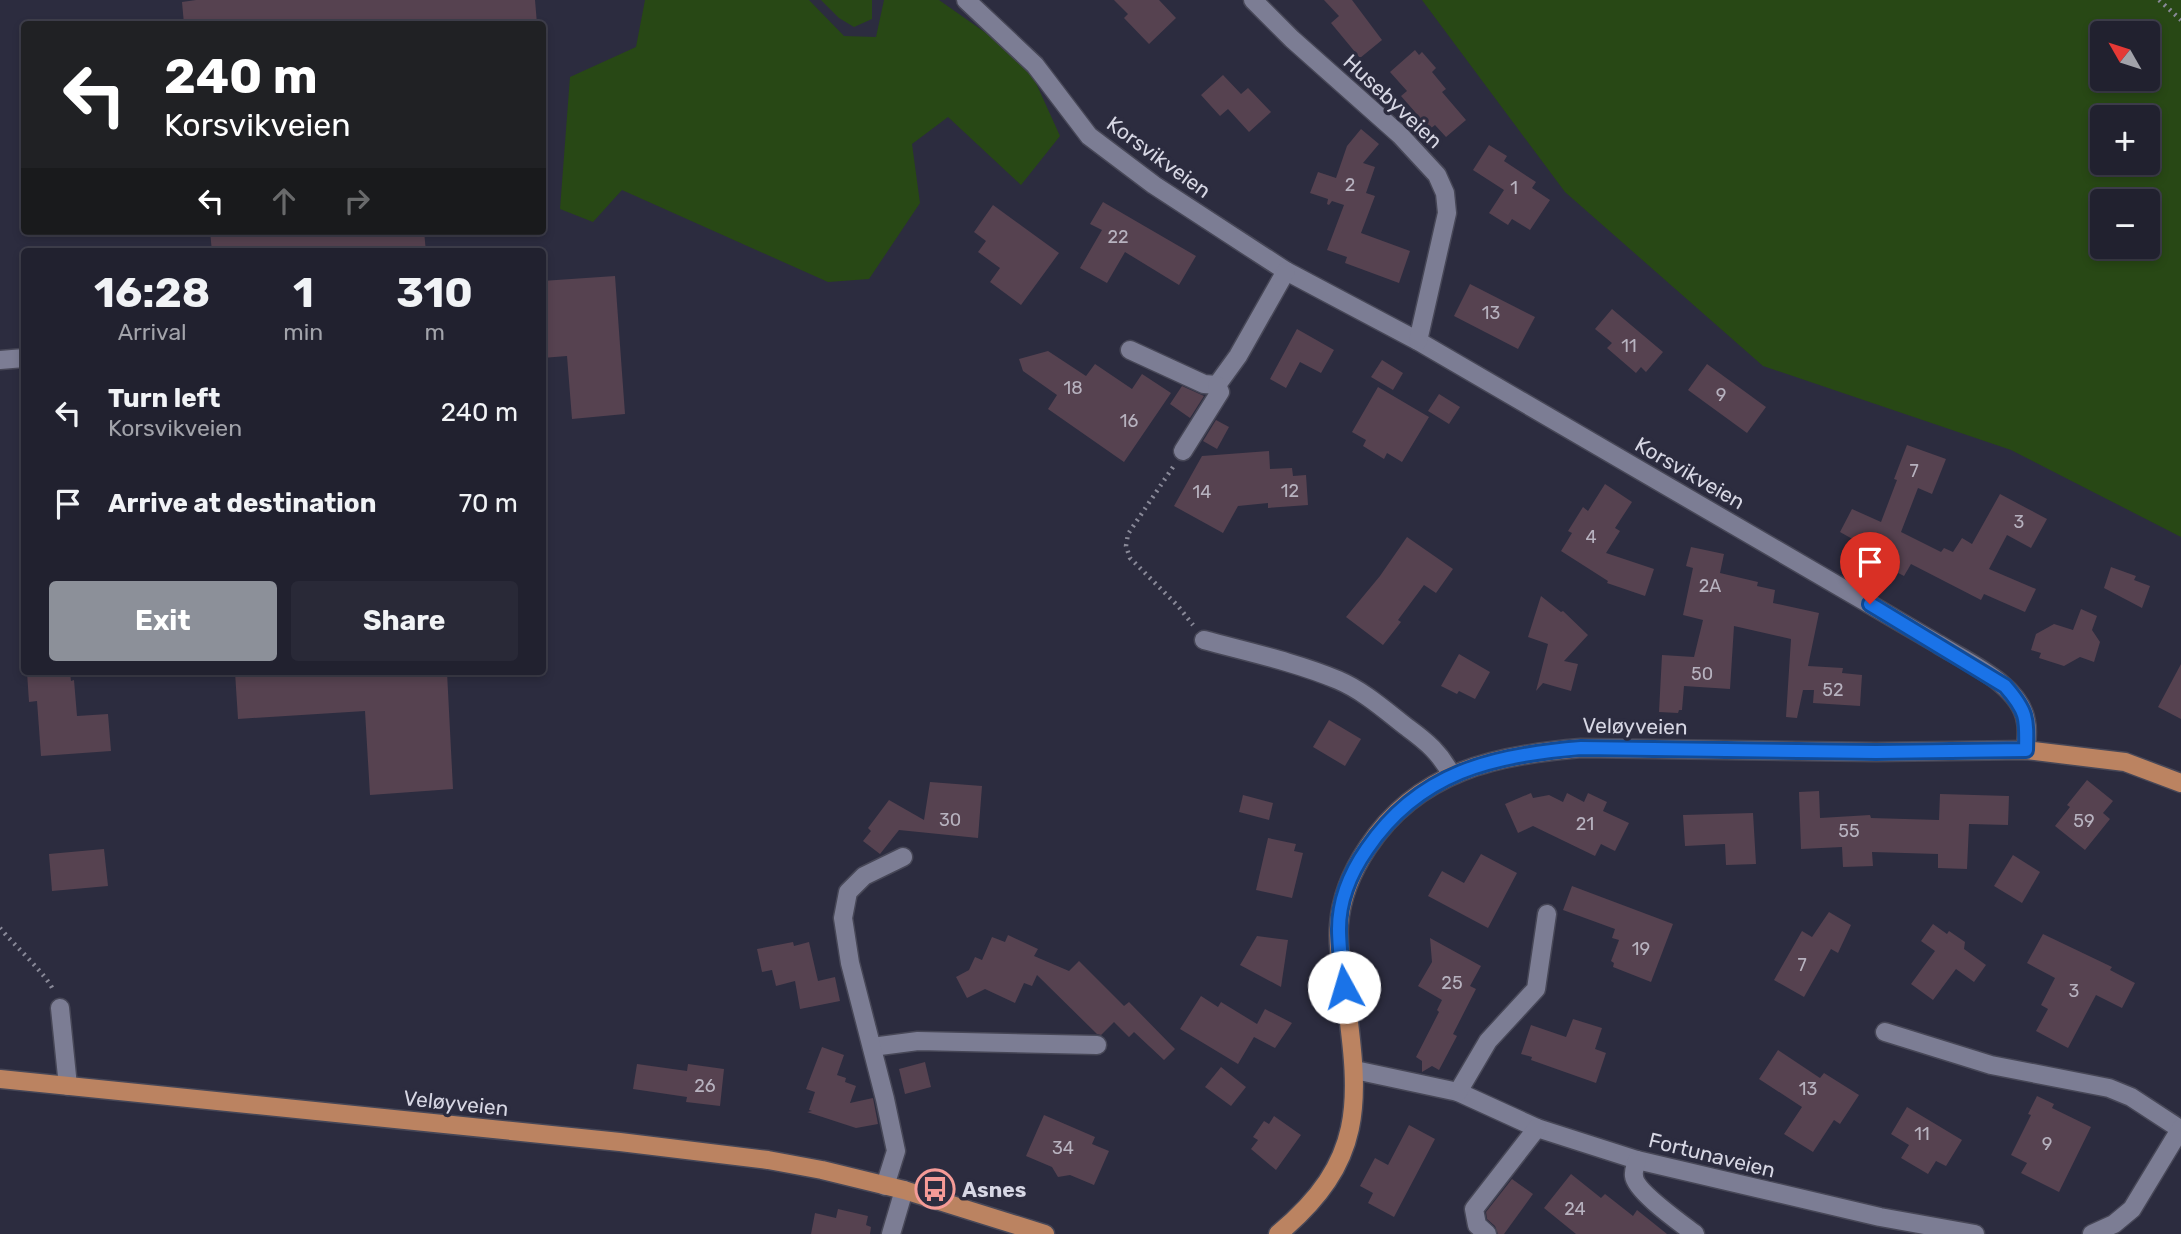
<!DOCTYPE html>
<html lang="en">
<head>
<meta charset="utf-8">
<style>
  body { margin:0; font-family:Rubik,sans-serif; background:#292937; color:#f1f3f6; height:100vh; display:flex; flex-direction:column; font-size:26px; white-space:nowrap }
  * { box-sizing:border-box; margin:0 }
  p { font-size:23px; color:#a2a3aa }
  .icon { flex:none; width:38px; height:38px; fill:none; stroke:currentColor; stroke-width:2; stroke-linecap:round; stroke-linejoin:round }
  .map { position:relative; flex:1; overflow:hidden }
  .sheet { position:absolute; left:21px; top:248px; width:525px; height:427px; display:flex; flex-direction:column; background:#21212f; border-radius:7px; box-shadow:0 4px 10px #0003,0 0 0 2px #3e3e4b }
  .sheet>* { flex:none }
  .hud { position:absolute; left:21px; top:21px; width:525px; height:214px; border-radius:7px; box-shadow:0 4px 10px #0003,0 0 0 2px #3e3e4b; background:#202124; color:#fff; overflow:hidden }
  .needle { width:46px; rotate:309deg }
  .fabs { position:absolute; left:2090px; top:21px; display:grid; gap:14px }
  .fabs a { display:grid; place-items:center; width:70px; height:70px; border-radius:7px; background:#21212f; box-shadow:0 4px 10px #0003,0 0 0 2px #3e3e4b; font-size:35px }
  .pin { position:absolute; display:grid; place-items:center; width:60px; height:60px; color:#fff; margin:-72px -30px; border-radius:50% 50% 50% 0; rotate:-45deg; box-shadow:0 0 7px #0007 }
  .pin .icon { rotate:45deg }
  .me { position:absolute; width:77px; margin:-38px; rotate:354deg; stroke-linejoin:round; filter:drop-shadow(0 0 5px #0008) }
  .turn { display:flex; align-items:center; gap:24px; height:147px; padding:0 28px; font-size:32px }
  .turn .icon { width:91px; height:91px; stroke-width:2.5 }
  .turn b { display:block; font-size:49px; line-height:60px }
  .lanes { display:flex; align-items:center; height:66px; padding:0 28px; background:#0003; justify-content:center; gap:35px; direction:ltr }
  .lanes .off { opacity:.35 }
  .eta { display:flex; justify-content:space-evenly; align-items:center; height:119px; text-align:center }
  .eta b { font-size:42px; font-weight:700; line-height:49px }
  .cta { display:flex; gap:14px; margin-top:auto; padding:14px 28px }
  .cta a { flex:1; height:80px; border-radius:7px; background:#8c9099; color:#fff; font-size:28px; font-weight:700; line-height:80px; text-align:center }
  .cta a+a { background:#292937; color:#f1f3f6 }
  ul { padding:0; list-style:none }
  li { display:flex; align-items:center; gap:21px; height:91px; padding:0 28px }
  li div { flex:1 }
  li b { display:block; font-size:26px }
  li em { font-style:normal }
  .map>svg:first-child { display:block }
  .green { fill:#284815; fill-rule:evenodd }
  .building { fill:#564250 }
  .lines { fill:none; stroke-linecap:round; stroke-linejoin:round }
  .minor-casing { stroke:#474757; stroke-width:21 }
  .major-casing { stroke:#474757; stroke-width:21 }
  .path { stroke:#898998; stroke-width:4.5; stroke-dasharray:2 5; stroke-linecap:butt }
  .minor { stroke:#7c7d94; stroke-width:18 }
  .major { stroke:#bb8361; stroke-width:18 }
  .route-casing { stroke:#114b97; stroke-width:18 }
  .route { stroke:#1a73e8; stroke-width:12 }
  .labels { text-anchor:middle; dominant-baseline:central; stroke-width:7; stroke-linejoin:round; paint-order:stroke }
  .number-label { font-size:18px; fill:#b7b2bf }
  .street-label { font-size:21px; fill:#d7d7e4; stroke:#2c2c3f }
  .poi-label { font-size:21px; font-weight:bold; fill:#d7d7e4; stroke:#2c2c3f; text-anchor:start }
</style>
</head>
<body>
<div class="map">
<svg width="2181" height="1234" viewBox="0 0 2181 1234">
  <rect width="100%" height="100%" fill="#2c2c3f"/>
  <g class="green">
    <polygon points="645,0 809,0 844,36 876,37 884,0 939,0 1026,61 1060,136 1021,185 948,117 912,144 920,203 869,279 828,282 622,190 593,222 560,209 570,77 636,47"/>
    <polygon points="821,0 872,0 872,19 854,27 839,18"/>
    <path d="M1422,0H2181V537L2011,450L1763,366L1565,192ZM2102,33H2147V79H2102ZM2147,117V163H2102V117ZM2102,201H2147V247H2102Z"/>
  </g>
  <g class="building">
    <polygon points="196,0 535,0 537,24 184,24 182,2"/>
    <polygon points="1114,0 1159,0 1176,18 1149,44 1124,18 1128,14"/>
    <polygon points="1324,0 1352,0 1382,40 1360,58 1331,23 1339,16"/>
    <polygon points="1415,50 1419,55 1422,52 1436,68 1432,72 1446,89 1442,92 1466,120 1446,137 1435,125 1430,129 1401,96 1407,91 1390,72"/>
    <polygon points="1223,75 1241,94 1248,88 1271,112 1249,132 1228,109 1220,116 1201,95"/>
    <polygon points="1361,129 1379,144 1363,163 1375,167 1366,193 1375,196 1361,233 1410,251 1399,283 1345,263 1347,257 1327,250 1344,205 1332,201 1329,205 1327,204 1328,199 1310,193 1318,172 1336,178 1347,146"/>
    <polygon points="1489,145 1507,156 1504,161 1536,182 1532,188 1550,200 1530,230 1512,219 1508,225 1489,213 1504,190 1473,170"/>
    <polygon points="1103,202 1196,256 1179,285 1125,252 1107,283 1080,268 1102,230 1090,224"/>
    <polygon points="993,205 1059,253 1021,305 990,282 1000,268 978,252 986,241 974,232"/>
    <polygon points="210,231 424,231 426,252 212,252"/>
    <polygon points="615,276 625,414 572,419 567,356 542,358 542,281"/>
    <polygon points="1470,284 1535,317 1518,349 1454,316"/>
    <polygon points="1612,309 1663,352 1646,372 1641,367 1636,373 1607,348 1612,343 1595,329"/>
    <polygon points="1297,329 1334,350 1321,373 1300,362 1286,388 1270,379"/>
    <polygon points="1048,351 1086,376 1095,364 1132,389 1142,374 1171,393 1124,462 1048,409 1057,395 1023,371 1019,359"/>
    <polygon points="1382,360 1403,373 1393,390 1371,377"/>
    <polygon points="1707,364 1766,407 1747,433 1688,390"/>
    <polygon points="1182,386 1204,396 1190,418 1170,404"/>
    <polygon points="1378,387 1429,417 1402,462 1387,453 1384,459 1363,446 1366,440 1352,432"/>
    <polygon points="1439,394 1460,407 1449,424 1428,411"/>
    <polygon points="1216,420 1229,427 1217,449 1203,441"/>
    <polygon points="1907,445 1946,459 1932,494 1918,488 1901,532 1941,552 1944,548 1953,552 1962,538 1972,544 2000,494 2047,519 2031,548 2007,535 1989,569 2036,589 2025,612 1984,594 1981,600 1911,564 1904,576 1852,549 1856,541 1840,532 1852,509 1881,522 1897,480 1894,479"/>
    <polygon points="1269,451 1270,469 1292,468 1293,476 1306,475 1308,505 1268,508 1268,503 1238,506 1223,533 1174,506 1202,456"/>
    <polygon points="1605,484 1632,502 1615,528 1620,531 1606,553 1654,569 1645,596 1607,583 1608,581 1561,551 1572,533 1568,531 1583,507 1588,511"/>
    <polygon points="1407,537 1453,569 1436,593 1424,585 1398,620 1401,622 1383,645 1346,617 1380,576"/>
    <polygon points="1691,547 1724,554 1720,573 1758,582 1757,586 1775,590 1773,603 1819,613 1808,666 1843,668 1842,673 1862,675 1860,706 1813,703 1814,690 1803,690 1797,718 1786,717 1791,639 1734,626 1730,689 1684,686 1682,710 1679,710 1678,713 1659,712 1662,655 1694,657 1703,620 1683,615 1693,568 1686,566"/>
    <polygon points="2111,567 2136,576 2134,580 2150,586 2142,608 2104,588"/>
    <polygon points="1541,596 1561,612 1563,611 1588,635 1564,661 1578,664 1571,691 1543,683 1536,691 1548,644 1528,637"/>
    <polygon points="2081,609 2097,616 2092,630 2100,642 2094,662 2080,657 2064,666 2039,658 2041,653 2031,650 2036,634 2054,624 2073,630"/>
    <polygon points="1459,654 1490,672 1475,699 1459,691 1457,694 1441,686"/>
    <polygon points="2181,664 2181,719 2158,707"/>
    <polygon points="27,672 70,672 71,681 74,680 77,716 108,714 111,751 41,756 37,701 29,702"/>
    <polygon points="235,672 447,672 453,789 370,795 365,711 238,719"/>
    <polygon points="1329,720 1361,739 1345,766 1313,747"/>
    <polygon points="2087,780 2113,801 2103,813 2110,819 2085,850 2055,826 2070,807 2067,805"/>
    <polygon points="930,782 982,786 978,838 899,830 880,854 863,841 871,831 868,828 889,800 924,820"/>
    <polygon points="1819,791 1820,818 1870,815 1871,818 1939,820 1940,794 2009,796 2008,825 1969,824 1967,869 1938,868 1938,854 1872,852 1873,866 1843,867 1842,847 1801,849 1799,792"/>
    <polygon points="1531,793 1533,798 1549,795 1563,802 1567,793 1584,802 1588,793 1607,802 1603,811 1629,823 1615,851 1601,844 1595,856 1533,826 1518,833 1505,804"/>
    <polygon points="1243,795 1273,803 1269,820 1239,812"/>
    <polygon points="1753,813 1756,864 1726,865 1725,844 1685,846 1683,815"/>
    <polygon points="1268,838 1296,844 1294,851 1303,853 1292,898 1256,890"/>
    <polygon points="104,849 108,886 52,891 49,854"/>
    <polygon points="1481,854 1517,873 1488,928 1428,896 1442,871 1464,883"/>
    <polygon points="2013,855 2040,872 2022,903 1994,886"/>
    <polygon points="1572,886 1673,924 1651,982 1613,967 1614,963 1611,961 1619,940 1612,938 1615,929 1563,910"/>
    <polygon points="1829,912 1851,925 1838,953 1831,949 1804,997 1774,980 1802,931 1812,937"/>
    <polygon points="1933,924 1947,934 1949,931 1965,942 1964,949 1986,965 1974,982 1956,969 1933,1000 1911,984 1935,951 1921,941"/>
    <polygon points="2043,934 2112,967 2110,970 2135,983 2122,1008 2096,995 2068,1048 2036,1031 2048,1009 2041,1005 2055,978 2027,963"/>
    <polygon points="1008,935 1038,949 1034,956 1069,971 1079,961 1124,1006 1129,1002 1175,1049 1164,1060 1134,1032 1129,1037 1114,1022 1101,1035 1097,1034 1037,975 1032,986 1024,983 1015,1003 985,989 967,998 956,977 969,970 975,957 982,960 992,937 1005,942"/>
    <polygon points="1257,936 1288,940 1281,987 1240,965"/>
    <polygon points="1430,938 1481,966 1470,986 1476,989 1453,1034 1457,1036 1439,1070 1432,1066 1422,1072 1422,1061 1416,1057 1439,1012 1437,1010 1442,1000 1418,986 1432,962"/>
    <polygon points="793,942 794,946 809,942 818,981 835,977 840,1001 800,1009 795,981 776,986 772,970 762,972 757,949"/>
    <polygon points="1201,996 1218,1007 1221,1002 1257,1024 1265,1009 1292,1023 1275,1048 1254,1037 1238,1064 1180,1029"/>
    <polygon points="1573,1019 1602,1028 1595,1049 1606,1053 1596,1083 1531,1060 1532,1057 1521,1054 1531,1025 1566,1037"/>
    <polygon points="822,1047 844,1055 837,1075 846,1078 845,1082 856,1086 850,1103 873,1098 878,1124 856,1128 807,1112 812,1111 809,1110 815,1092 806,1089"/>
    <polygon points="1778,1050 1820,1078 1824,1073 1859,1095 1840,1124 1834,1120 1813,1152 1784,1134 1802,1107 1759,1079"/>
    <polygon points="925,1062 931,1087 905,1094 899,1069"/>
    <polygon points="637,1064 687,1071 688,1064 724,1069 720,1106 686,1102 687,1097 633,1089"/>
    <polygon points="1221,1067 1246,1087 1231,1106 1205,1087"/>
    <polygon points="2037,1096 2054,1104 2052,1108 2091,1127 2059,1192 2021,1173 2027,1163 2011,1155 2031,1115 2028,1114"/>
    <polygon points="1907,1107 1962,1140 1946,1166 1936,1161 1928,1174 1901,1158 1909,1145 1891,1134"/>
    <polygon points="1044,1115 1095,1137 1092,1144 1109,1151 1094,1185 1070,1175 1058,1177 1052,1167 1026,1156"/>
    <polygon points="1274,1116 1301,1135 1276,1170 1251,1149 1258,1140 1253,1137 1264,1121 1269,1124"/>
    <polygon points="1409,1125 1435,1139 1394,1217 1368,1203 1373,1193 1360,1186 1375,1158 1388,1165"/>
    <polygon points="1571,1174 1601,1198 1605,1194 1633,1216 1637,1210 1667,1234 1576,1234 1544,1208"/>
    <polygon points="1512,1179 1533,1194 1504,1234 1498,1234 1495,1226 1487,1219 1486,1212"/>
    <polygon points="838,1209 868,1216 866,1225 871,1227 870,1234 811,1234 815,1213 836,1218"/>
  </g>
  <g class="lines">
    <g class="minor-casing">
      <g id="minor">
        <path d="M966,0L1035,65L1089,136L1154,185L1286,271L1418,341L1938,644C1967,662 2021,685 2026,722C2028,731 2026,741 2026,750"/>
        <polyline points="1253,0 1292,39 1400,135 1437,175 1445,193 1447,213 1418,341"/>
        <polyline points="1130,350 1204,384 1217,385 1238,356 1286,271"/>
        <polyline points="0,360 24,358"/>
        <polyline points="1183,451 1220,392 1217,385"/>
        <path d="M1204,640C1248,652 1295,662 1338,680C1364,691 1386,711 1408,728C1427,742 1440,753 1451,774"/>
        <polyline points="60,1008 68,1086"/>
        <polyline points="1885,1032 1991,1065 2109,1088 2131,1097 2180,1129"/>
        <polyline points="872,1047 918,1041 1097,1045"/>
        <polyline points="1355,1070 1458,1092 1537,1128 1637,1160 1880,1217 1975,1234"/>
        <polyline points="1458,1092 1488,1041 1536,989 1547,914"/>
        <path d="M1637,1160C1636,1165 1633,1171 1634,1176C1635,1191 1682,1224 1695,1234"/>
        <polyline points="885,1186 896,1151 885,1099 850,963 843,918 848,892 864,876 903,857"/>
        <polyline points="891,1234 904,1190"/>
        <polyline points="1487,1234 1477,1225 1474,1209 1537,1128"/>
        <polyline points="2092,1234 2114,1224 2132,1209 2181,1128"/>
      </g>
    </g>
    <g class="major-casing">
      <g id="major">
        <polyline points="0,1079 620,1142 768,1160 822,1170 904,1190 1045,1234"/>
        <path d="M1278,1234C1365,1161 1360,1104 1346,999C1343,976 1337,949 1339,925C1341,896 1352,871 1368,847C1418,771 1496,755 1581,748L1876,752L2026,750L2125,762L2181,783"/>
      </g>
    </g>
    <g class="path">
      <polyline points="2159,0 2181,20"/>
      <polyline points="1173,467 1128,534 1126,546 1130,558 1178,606 1193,625"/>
      <path d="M0,928C13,944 47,975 53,990"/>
    </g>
    <use href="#minor" class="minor"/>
    <use href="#major" class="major"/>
  </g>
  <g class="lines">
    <g class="route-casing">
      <path id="route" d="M1344,987C1342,968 1339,948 1339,929C1339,900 1351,872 1367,849C1419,772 1493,755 1581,748L1876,752L2026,750C2027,718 2027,711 2005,686L1870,604"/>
    </g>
    <use href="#route" class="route"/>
  </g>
  <defs>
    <g id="bus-ring" transform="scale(2.0125)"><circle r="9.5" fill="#2c2c3f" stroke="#f59b97" stroke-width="1.5"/><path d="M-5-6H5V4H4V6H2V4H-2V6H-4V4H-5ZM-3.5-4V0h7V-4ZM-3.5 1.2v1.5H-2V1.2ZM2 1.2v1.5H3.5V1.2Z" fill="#f59b97"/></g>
  </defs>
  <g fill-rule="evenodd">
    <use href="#bus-ring" x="935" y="1189"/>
  </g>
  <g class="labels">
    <g class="number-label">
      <text x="1350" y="185">2</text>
      <text x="1514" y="188">1</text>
      <text x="1118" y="237">22</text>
      <text x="1491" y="313">13</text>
      <text x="1629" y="346">11</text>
      <text x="1073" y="388">18</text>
      <text x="1721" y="395">9</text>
      <text x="1129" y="421">16</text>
      <text x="1914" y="471">7</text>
      <text x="1290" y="491">12</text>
      <text x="1202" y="492">14</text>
      <text x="2019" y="522">3</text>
      <text x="1591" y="537">4</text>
      <text x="1710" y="586">2A</text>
      <text x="1702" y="674">50</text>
      <text x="1833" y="690">52</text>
      <text x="950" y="820">30</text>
      <text x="2084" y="821">59</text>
      <text x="1585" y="824">21</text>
      <text x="1849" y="831">55</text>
      <text x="1641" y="949">19</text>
      <text x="1802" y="965">7</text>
      <text x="1452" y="983">25</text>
      <text x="2074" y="991">3</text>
      <text x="705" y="1086">26</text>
      <text x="1808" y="1089">13</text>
      <text x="1922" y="1134">11</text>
      <text x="2047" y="1144">9</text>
      <text x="1063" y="1148">34</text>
      <text x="1575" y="1209">24</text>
    </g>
    <g class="street-label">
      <text transform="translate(1393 101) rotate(43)">Husebyveien</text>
      <text transform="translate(1159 157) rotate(36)">Korsvikveien</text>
      <text transform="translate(1690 473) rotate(30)">Korsvikveien</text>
      <text transform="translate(1635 726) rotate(1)">Veløyveien</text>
      <text transform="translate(456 1103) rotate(6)">Veløyveien</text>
      <text transform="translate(1712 1155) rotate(14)">Fortunaveien</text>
    </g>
    <g class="poi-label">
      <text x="962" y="1189">Asnes</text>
    </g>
  </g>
</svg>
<div class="fabs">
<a><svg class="needle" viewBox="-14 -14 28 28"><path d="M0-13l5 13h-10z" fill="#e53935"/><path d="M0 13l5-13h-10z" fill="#a2a3aa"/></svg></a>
<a>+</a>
<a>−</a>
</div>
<div class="pin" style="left:1870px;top:604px;background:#d93025"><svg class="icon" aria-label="arrive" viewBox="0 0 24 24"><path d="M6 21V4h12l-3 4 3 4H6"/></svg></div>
<svg class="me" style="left:1344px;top:987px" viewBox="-20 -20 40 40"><circle r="19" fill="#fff"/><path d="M0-13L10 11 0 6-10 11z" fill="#1a73e8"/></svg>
<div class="hud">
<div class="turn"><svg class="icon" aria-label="left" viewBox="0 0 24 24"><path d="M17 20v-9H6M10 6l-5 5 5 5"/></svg><div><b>240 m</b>Korsvikveien</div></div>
<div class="lanes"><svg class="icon" aria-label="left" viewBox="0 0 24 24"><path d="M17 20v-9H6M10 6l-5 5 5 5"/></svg><svg class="icon off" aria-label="ahead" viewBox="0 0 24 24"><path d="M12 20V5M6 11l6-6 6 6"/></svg><svg class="icon off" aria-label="right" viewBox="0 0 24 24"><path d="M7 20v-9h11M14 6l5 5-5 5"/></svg></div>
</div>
<section class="sheet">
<div class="eta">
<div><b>16:28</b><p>Arrival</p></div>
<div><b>1</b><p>min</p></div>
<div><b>310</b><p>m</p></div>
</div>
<ul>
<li><svg class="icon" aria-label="left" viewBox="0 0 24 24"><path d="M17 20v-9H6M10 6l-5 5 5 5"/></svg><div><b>Turn left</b><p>Korsvikveien</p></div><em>240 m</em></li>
<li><svg class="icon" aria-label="arrive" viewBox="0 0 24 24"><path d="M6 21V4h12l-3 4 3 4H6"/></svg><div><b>Arrive at destination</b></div><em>70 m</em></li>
</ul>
<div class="cta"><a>Exit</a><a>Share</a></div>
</section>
</div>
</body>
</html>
